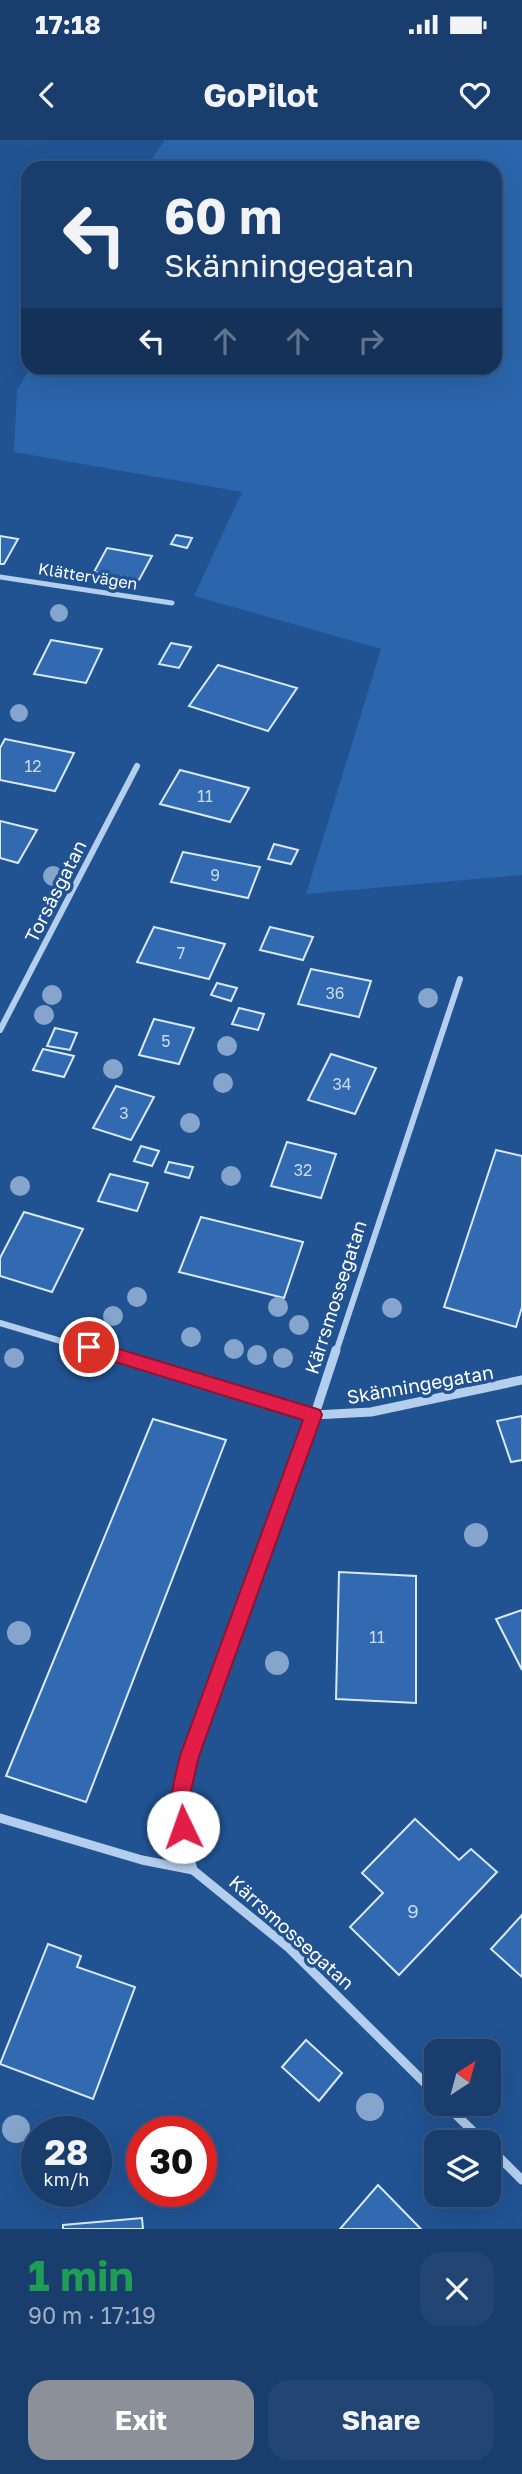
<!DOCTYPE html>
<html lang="en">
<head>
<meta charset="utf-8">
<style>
  body { margin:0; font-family:"Golos Text",sans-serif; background:#224573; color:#f1f3f6; height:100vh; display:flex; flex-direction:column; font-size:26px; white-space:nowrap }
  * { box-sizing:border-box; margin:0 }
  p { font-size:23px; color:#9faec2 }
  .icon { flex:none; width:38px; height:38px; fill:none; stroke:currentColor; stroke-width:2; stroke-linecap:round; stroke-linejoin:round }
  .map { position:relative; height:2089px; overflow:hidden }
  .drawer { display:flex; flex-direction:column; background:#193e6e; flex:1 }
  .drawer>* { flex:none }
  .guide { position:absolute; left:21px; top:21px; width:481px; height:214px; border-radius:21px; box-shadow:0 7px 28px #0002,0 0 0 2px #375781; background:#193e6e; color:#f1f3f6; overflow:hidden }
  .needle { width:46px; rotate:36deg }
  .tools { position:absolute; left:424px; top:1899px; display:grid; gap:14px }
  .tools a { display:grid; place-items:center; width:77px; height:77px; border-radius:14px; background:#193e6e; box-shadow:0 7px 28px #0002,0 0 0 2px #375781; font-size:35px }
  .speed { position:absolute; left:21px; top:1976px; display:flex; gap:14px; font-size:35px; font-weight:700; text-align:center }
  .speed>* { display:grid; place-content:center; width:91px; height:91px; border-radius:50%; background:#193e6e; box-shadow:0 7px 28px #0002,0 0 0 2px #375781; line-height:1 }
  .speed small { font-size:18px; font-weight:400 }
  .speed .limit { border:10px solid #d22; background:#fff; color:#111 }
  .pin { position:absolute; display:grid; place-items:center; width:60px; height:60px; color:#fff; margin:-30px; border:4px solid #fff; border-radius:50%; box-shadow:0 2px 7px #0007 }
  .me { position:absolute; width:77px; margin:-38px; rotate:357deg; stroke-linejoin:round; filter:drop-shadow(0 0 5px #0008) }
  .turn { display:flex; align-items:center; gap:24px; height:147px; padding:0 28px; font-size:32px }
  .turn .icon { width:91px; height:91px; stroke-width:2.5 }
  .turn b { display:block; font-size:49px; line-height:60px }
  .lanes { display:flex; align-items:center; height:66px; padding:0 28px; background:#0003; justify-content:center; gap:35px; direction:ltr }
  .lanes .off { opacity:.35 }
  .round { display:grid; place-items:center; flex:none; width:74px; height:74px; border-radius:21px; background:#224573 }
  .headline { display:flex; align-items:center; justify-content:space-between; height:119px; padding:0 28px }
  h1 { font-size:42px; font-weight:700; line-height:52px; color:#1e9e55 }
  .button { display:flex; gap:14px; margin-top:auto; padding:14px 28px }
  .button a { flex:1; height:80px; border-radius:21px; background:#8c9099; color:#fff; font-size:28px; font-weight:700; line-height:80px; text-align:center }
  .button a+a { background:#224573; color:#f1f3f6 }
  .status { display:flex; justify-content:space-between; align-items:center; height:49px; padding:0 35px; background:#193e6e; direction:ltr }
  .status svg { height:19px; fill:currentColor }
  header { display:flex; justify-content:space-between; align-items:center; height:91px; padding:0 28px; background:#193e6e; font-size:32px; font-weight:700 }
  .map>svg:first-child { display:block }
  .green { fill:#2b65ab }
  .building { fill:#316ab0; stroke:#d9e8fa; stroke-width:2 }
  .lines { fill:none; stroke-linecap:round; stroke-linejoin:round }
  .minor-far2 { stroke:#b4ceed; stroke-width:5 }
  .minor-far1 { stroke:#b4ceed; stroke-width:6 }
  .minor { stroke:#b4ceed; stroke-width:9 }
  .tree { fill:#86a5cc }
  .route { fill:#e11d48; stroke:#92132f; stroke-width:2 }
  .labels { text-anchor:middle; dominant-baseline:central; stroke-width:7; stroke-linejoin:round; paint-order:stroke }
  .far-street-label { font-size:16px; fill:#fff; stroke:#215393 }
  .number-label { font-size:16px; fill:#ccdaeb }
  .street-label { font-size:19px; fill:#fff; stroke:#215393 }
  .near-number-label { font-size:19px; fill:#ccdaeb }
</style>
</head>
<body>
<div class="status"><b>17:18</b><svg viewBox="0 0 49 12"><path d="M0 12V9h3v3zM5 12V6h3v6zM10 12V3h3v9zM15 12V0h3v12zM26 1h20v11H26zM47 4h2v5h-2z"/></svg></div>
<header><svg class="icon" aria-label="back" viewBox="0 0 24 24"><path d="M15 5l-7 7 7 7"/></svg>GoPilot<svg class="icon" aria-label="heart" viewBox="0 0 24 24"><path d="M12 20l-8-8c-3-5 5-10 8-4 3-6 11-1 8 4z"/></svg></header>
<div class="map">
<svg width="522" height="2089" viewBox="0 0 522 2089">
  <rect width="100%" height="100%" fill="#215393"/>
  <polygon class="green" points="165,0 522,0 522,735 306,754 381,509 194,456 242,352 14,312 17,250 30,228 495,228 495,28 145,28"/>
  <g class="building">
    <polygon points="176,395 192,398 187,408 171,404"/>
    <polygon points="0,396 18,399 4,424 0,424"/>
    <polygon points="107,408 152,416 139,440 94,432"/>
    <polygon points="51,500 102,509 86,543 34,534"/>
    <polygon points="171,503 191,507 179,528 159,524"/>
    <polygon points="218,525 297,548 268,591 189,566"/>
    <polygon points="5,599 74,613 55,651 0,640 0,608"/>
    <polygon points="180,630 249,648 230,682 160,664"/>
    <polygon points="0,681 37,690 18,723 0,718"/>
    <polygon points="274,704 298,710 291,724 268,719"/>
    <polygon points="183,712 260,727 248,758 171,742"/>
    <polygon points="154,787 225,804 209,839 137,822"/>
    <polygon points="270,787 313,797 303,820 260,810"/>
    <polygon points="311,829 371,841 359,877 298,864"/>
    <polygon points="217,843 237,848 231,861 211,855"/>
    <polygon points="239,868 264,874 258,890 232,884"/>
    <polygon points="154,879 194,888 179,924 139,915"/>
    <polygon points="55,888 77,893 70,910 47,906"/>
    <polygon points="43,909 74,916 64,937 33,930"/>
    <polygon points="331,914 376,928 355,974 308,960"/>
    <polygon points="116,946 154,957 131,1000 93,988"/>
    <polygon points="287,1002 336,1014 321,1058 271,1046"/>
    <polygon points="141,1006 159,1011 152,1026 134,1021"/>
    <polygon points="496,1010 522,1016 522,1167 516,1187 444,1167"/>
    <polygon points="169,1022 193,1027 189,1038 165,1032"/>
    <polygon points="110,1034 148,1043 137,1071 98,1061"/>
    <polygon points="24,1072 83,1089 52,1152 0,1136 0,1118"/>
    <polygon points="201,1077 303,1102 284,1158 179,1132"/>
    <polygon points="522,1276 522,1320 511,1322 497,1281"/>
    <polygon points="153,1279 226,1300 86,1662 6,1636"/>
    <polygon points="339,1432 416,1436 416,1563 336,1559"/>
    <polygon points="522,1470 522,1530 496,1479"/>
    <polygon points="415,1679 459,1720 471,1709 497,1732 399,1835 350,1787 383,1753 362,1733"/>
    <polygon points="522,1775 522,1837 491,1809"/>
    <polygon points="48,1804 81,1816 77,1827 135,1847 93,1959 0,1924"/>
    <polygon points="306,1900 342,1933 319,1961 282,1927"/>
    <polygon points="378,2045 421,2089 340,2089"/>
    <polygon points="142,2078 143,2089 63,2089 63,2085"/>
  </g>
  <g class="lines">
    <polyline class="minor-far2" points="0,437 172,463"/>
    <g class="minor-far1">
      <polyline points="0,890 137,626"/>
      <polyline points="0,1183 98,1212"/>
      <polyline points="336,1212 460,839"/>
    </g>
    <g class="minor">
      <polyline points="92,1210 314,1275 371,1272 522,1240"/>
      <polyline points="336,1210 310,1289 189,1616 180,1655 182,1687 193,1730 289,1808 436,1954"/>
      <polyline points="0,1678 142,1720 193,1730"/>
      <polyline points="445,1964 484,2002"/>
      <polyline points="488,2006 522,2040"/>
    </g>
  </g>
  <g class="tree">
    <circle cx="59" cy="473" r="9"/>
    <circle cx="19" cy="573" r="9"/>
    <circle cx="53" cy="736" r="10"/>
    <circle cx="52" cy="855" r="10"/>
    <circle cx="428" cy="858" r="10"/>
    <circle cx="44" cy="875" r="10"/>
    <circle cx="227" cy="906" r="10"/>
    <circle cx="113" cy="929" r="10"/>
    <circle cx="223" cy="943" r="10"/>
    <circle cx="190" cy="983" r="10"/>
    <circle cx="231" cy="1036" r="10"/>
    <circle cx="20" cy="1046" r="10"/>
    <circle cx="137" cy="1157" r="10"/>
    <circle cx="278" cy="1167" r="10"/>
    <circle cx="392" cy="1168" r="10"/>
    <circle cx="113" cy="1176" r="10"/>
    <circle cx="299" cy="1185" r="10"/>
    <circle cx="191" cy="1197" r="10"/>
    <circle cx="234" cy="1209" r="10"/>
    <circle cx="257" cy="1215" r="10"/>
    <circle cx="14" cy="1218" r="10"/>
    <circle cx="283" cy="1218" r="10"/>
    <circle cx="476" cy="1395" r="12"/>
    <circle cx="19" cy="1493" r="12"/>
    <circle cx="277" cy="1523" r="12"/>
    <circle cx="370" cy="1967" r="14"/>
    <circle cx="16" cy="1989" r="14"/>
  </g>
  <path class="route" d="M89,1200L314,1268L320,1270L322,1275L199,1616L190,1655L192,1687L189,1694L183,1696L176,1694C165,1668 174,1642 180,1616L303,1280L83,1212L81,1207L83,1202Z"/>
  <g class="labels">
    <g class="far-street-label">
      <text transform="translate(88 436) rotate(9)">Klättervägen</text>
    </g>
    <g class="number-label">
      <text x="33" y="626">12</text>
      <text x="205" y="656">11</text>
      <text x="215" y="735">9</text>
      <text x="181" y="813">7</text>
      <text x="335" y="853">36</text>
      <text x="166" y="901">5</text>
      <text x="342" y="944">34</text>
      <text x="124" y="973">3</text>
      <text x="303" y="1030">32</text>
      <text x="377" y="1497">11</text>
    </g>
    <g class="street-label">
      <text transform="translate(55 751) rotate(-63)">Torsåsgatan</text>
      <text transform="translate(335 1157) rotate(-72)">Kärrsmossegatan</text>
      <text transform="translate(420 1244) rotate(-10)">Skänningegatan</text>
      <text transform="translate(292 1792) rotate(42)">Kärrsmossegatan</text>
    </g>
    <g class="near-number-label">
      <text x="413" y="1770">9</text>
    </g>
  </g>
</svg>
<div class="tools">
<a><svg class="needle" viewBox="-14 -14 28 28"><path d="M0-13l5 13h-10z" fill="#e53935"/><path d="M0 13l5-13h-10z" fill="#9faec2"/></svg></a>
<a><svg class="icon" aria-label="layers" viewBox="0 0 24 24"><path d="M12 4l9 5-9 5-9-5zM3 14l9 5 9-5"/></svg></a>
</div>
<div class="speed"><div>28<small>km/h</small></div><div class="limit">30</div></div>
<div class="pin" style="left:89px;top:1207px;background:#d93025"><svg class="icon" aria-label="arrive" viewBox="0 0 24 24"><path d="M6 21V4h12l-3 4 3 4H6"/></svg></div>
<svg class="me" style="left:183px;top:1687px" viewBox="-20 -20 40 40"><circle r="19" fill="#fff"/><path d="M0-13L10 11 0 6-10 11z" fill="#e11d48"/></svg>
<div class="guide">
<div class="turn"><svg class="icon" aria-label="left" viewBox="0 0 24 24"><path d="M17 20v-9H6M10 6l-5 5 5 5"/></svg><div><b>60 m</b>Skänningegatan</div></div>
<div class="lanes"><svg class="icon" aria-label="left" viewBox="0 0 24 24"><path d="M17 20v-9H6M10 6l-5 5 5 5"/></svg><svg class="icon off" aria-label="ahead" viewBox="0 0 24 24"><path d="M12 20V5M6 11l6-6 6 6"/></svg><svg class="icon off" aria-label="ahead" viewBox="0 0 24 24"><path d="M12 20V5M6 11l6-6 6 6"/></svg><svg class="icon off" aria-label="right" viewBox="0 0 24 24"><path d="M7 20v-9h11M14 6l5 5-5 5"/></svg></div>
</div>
</div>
<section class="drawer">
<div class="headline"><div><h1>1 min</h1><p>90 m · 17:19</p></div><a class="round"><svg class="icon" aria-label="close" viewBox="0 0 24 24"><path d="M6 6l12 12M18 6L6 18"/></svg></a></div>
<div class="button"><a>Exit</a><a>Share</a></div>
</section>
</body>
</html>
